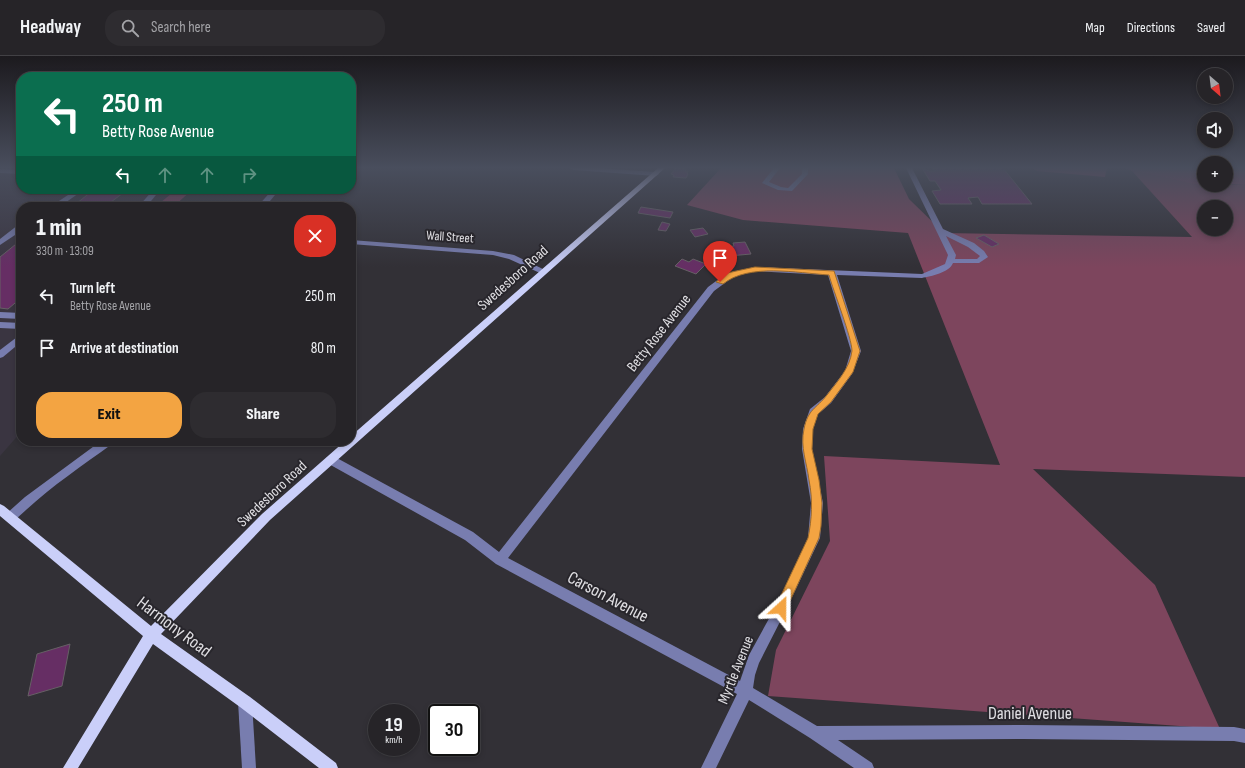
<!DOCTYPE html>
<html lang="en">
<head>
<meta charset="utf-8">
<style>
  body { margin:0; font-family:"Sofia Sans Condensed",sans-serif; background:#2e2c30; color:#f1f3f6; height:100vh; display:flex; flex-direction:column; font-size:15px; white-space:nowrap }
  * { box-sizing:border-box; margin:0 }
  p { font-size:13px; color:#a4a4a8 }
  .icon { flex:none; width:22px; height:22px; fill:none; stroke:currentColor; stroke-width:2; stroke-linecap:round; stroke-linejoin:round }
  .map { position:relative; flex:1; overflow:hidden }
  .sheet { position:absolute; left:16px; top:146px; width:340px; height:244px; display:flex; flex-direction:column; background:#262428; border-radius:16px; box-shadow:0 2px 6px #0003,0 0 0 1px #424145 }
  .sheet>* { flex:none }
  .top-card { position:absolute; left:16px; top:16px; width:340px; height:122px; border-radius:16px; box-shadow:0 2px 6px #0003,0 0 0 1px #424145; background:#0b6e4f; color:#fff; overflow:hidden }
  .needle { width:26px; rotate:152deg }
  .fabs { position:absolute; left:1197px; top:12px; display:grid; gap:8px }
  .fabs a { display:grid; place-items:center; width:36px; height:36px; border-radius:50%; background:#262428; box-shadow:0 2px 6px #0003,0 0 0 1px #424145; font-size:20px }
  .speed { position:absolute; left:368px; top:648px; display:flex; gap:8px; font-size:20px; font-weight:700; text-align:center }
  .speed>* { display:grid; place-content:center; width:52px; height:52px; border-radius:50%; background:#262428; box-shadow:0 2px 6px #0003,0 0 0 1px #424145; line-height:1 }
  .speed small { font-size:10px; font-weight:400 }
  .speed .limit { border:2px solid #111; border-radius:6px; background:#fff; color:#111 }
  .pin { position:absolute; display:grid; place-items:center; width:34px; height:34px; color:#fff; margin:-41px -17px; border-radius:50% 50% 50% 0; rotate:-45deg; box-shadow:0 0 4px #0007 }
  .pin .icon { rotate:45deg }
  .me { position:absolute; width:44px; margin:-22px; rotate:24deg; stroke-linejoin:round; filter:drop-shadow(0 0 3px #0008) }
  .turn { display:flex; align-items:center; gap:14px; height:84px; padding:0 20px; font-size:18px }
  .turn .icon { width:52px; height:52px; stroke-width:2.5 }
  .turn b { display:block; font-size:28px; line-height:34px }
  .lanes { display:flex; align-items:center; height:38px; padding:0 20px; background:#0003; justify-content:center; gap:20px; direction:ltr }
  .lanes .off { opacity:.35 }
  .round { display:grid; place-items:center; flex:none; width:42px; height:42px; border-radius:16px; background:#2e2c30 }
  .overview { display:flex; align-items:center; justify-content:space-between; height:68px; padding:0 20px }
  h1 { font-size:24px; font-weight:800; line-height:30px }
  .action { display:flex; gap:8px; margin-top:auto; padding:8px 20px }
  .action a { flex:1; height:46px; border-radius:16px; background:#f3a442; color:#111; font-size:16px; font-weight:800; line-height:46px; text-align:center }
  .action a+a { background:#2e2c30; color:#f1f3f6 }
  ul { padding:0; list-style:none }
  li { display:flex; align-items:center; gap:12px; height:52px; padding:0 20px }
  li div { flex:1 }
  li b { display:block; font-size:15px }
  li em { font-style:normal }
  header { display:flex; align-items:center; gap:24px; box-sizing:border-box; height:56px; padding:0 20px; background:#262428; border-bottom:1px solid #424145 }
  header strong { font-size:19px }
  nav { display:flex; gap:22px; margin-inline-start:auto; font-size:14px }
  .search { width:280px; height:36px; background:#2e2c30; display:flex; align-items:center; gap:10px; box-sizing:border-box; padding:0 14px; border-radius:16px; color:#a4a4a8; font-size:15px }
  .map>svg:first-child { display:block }
  .built { fill:#3a3541 }
  .green { fill:#7d455d; fill-rule:evenodd }
  .forest { fill:#8b4061 }
  .building { fill:#662e64; stroke:#666065 }
  .lines { fill:none; stroke-linecap:round; stroke-linejoin:round }
  .minor { fill:#787daf; fill-rule:evenodd }
  .major { fill:#cacff9; fill-rule:evenodd }
  .route { fill:#f3a442; stroke:#9e6b2b }
  .labels { text-anchor:middle; dominant-baseline:central; stroke-width:4; stroke-linejoin:round; paint-order:stroke }
  .far-street-label { font-size:13px; fill:#e0dfe3; stroke:#28262c }
  .street-label { font-size:15px; fill:#e0dfe3; stroke:#28262c }
  .near-street-label { font-size:18px; fill:#e0dfe3; stroke:#28262c }
</style>
</head>
<body>
<header>
<strong>Headway</strong>
<div class="search"><svg class="icon" aria-label="search" viewBox="0 0 24 24"><circle cx="10" cy="10" r="6"/><path d="M15 15l6 6"/></svg>Search here</div>
<nav><a>Map</a><a>Directions</a><a>Saved</a></nav>
</header>
<div class="map">
<svg width="1245" height="712" viewBox="0 0 1245 712">
  <rect width="100%" height="100%" fill="#323036"/>
  <polygon class="built" points="0,112 21,112 21,133 177,133 155,151 21,151 21,376 0,400"/>
  <path class="green" d="M721,112H894L909,143L944,177L1192,181L1132,115L1204,129L1245,128V421L1033,413L1155,529L1220,673L768,640L776,594L830,485L824,400L1000,409L908,177L743,164L687,149ZM1204,151H1226V173H1204Z"/>
  <g class="forest">
    <polygon points="1032,112 1107,112 1105,121 1037,115"/>
    <polygon points="1126,112 1204,112 1204,128 1195,128 1132,115"/>
    <rect x="1226" y="112" width="19" height="16"/>
    <polygon points="177,133 193,133 173,151 155,151"/>
  </g>
  <g class="building">
    <polygon points="676,112 686,113 685,115 688,115 687,117 688,118 686,122 673,121 674,119 671,118"/>
    <polygon points="922,112 929,115 935,115 933,112 1003,112 1032,148 982,148 978,141 968,142 972,148 940,148 932,135 941,134 935,125 930,125"/>
    <polygon points="94,133 127,133 123,137 92,135"/>
    <polygon points="92,135 123,137 107,149 76,148"/>
    <polygon points="72,147 76,148 119,150 67,151"/>
    <polygon points="641,151 673,156 670,162 638,157"/>
    <polygon points="662,166 670,168 666,175 658,174"/>
    <polygon points="703,172 708,178 695,181 690,174"/>
    <polygon points="984,179 999,188 992,191 976,182"/>
    <polygon points="21,184 21,242 8,253 0,252 0,201"/>
    <polygon points="745,186 751,198 729,200 725,191 734,190 733,187"/>
    <polygon points="682,203 689,206 693,203 706,208 696,218 675,210"/>
    <polygon points="70,588 62,630 28,640 37,598"/>
  </g>
  <g class="lines">
    <g class="minor">
      <polygon points="570,112 598,112 656,116 659,118 656,120 573,114"/>
      <polygon points="774,112 780,112 769,126 781,131 788,132 802,118 802,112 808,112 808,118 792,135 778,134 762,127"/>
      <path d="M906,112H912L943,173L974,187L984,195L988,201L979,207H953C949,217 931,220 922,222L837,219L861,295L852,318L831,347L818,358L813,373L812,393L823,447L820,482L785,556L759,607L755,619L753,632L817,670L1023,669L1234,671L1245,673V687L1234,685L1023,683L838,684L872,707L874,712H854L810,682L749,644L716,712H701L737,638L496,508L465,484L327,407L326,404L327,401H335L473,476L499,496L708,231L727,217L755,211L922,218L945,208L948,199ZM946,180L968,191L980,200L977,203H955L956,199ZM755,215L828,219L851,295L845,315L825,341L810,353L803,373L802,393L811,447L808,482L777,548L749,599L740,625L508,502L714,235L733,221Z"/>
      <polygon points="0,113 21,114 21,118 0,117"/>
      <polygon points="77,133 85,133 59,151 50,151"/>
      <polygon points="154,133 161,133 146,151 138,151"/>
      <polygon points="273,133 280,133 265,151 257,151"/>
      <polygon points="18,169 21,169 21,175 0,189 0,183"/>
      <polygon points="351,184 493,195 514,199 547,215 543,217 540,217 509,203 493,199 351,188"/>
      <polygon points="0,256 21,257 21,263 0,262"/>
      <polygon points="0,266 21,267 21,273 0,272"/>
      <polygon points="21,278 21,286 3,301 0,302 0,294"/>
      <path d="M101,385H113L112,388C83,409 52,430 26,454C20,459 14,467 6,464L4,461L6,458L25,441Z"/>
      <polygon points="245,639 250,641 252,646 256,712 242,712 238,646 240,641"/>
    </g>
    <polygon class="major" points="658,112 665,112 270,464 161,578 250,641 336,707 338,712 319,712 240,651 153,588 78,712 63,712 143,580 0,460 0,448 4,450 151,570 262,458 345,385 351,385 351,380"/>
  </g>
  <linearGradient id="sky" x2="0" y2="1"><stop stop-color="#1c1a1e"/><stop offset="0.53" stop-color="#494e5d"/><stop offset="1" stop-color="#494e5d" stop-opacity="0"/></linearGradient>
  <rect width="1245" height="211" fill="url(#sky)"/>
  <path class="route" d="M755,211L834,215L860,295L853,316L831,346L818,358L813,373L812,393L819,424L822,447L821,470L819,482L785,556L781,558L777,556L775,552L808,482C812,463 813,444 809,424C807,407 800,391 804,373C808,353 816,353 827,339C837,326 850,312 852,295C852,282 833,234 829,219C797,217 749,207 723,228L716,226L727,217Z"/>
  <g class="labels">
    <g class="far-street-label">
      <text transform="translate(450 181) rotate(4)">Wall Street</text>
    </g>
    <g class="street-label">
      <text transform="translate(513 222) rotate(-42)">Swedesboro Road</text>
      <text transform="translate(659 277) rotate(-52)">Betty Rose Avenue</text>
      <text transform="translate(272 438) rotate(-43)">Swedesboro Road</text>
      <text transform="translate(736 614) rotate(-68)">Myrtle Avenue</text>
    </g>
    <g class="near-street-label">
      <text transform="translate(608 541) rotate(28)">Carson Avenue</text>
      <text transform="translate(174 571) rotate(37)">Harmony Road</text>
      <text x="1030" y="657">Daniel Avenue</text>
    </g>
  </g>
</svg>
<div class="fabs">
<a><svg class="needle" viewBox="-14 -14 28 28"><path d="M0-13l5 13h-10z" fill="#e53935"/><path d="M0 13l5-13h-10z" fill="#a4a4a8"/></svg></a>
<a><svg class="icon" aria-label="sound" viewBox="0 0 24 24"><path d="M4 9h4l5-4v14l-5-4H4zM17 9q2 3 0 6"/></svg></a>
<a>+</a>
<a>−</a>
</div>
<div class="speed"><div>19<small>km/h</small></div><div class="limit">30</div></div>
<div class="pin" style="left:720px;top:226px;background:#d93025"><svg class="icon" aria-label="arrive" viewBox="0 0 24 24"><path d="M6 21V4h12l-3 4 3 4H6"/></svg></div>
<svg class="me" style="left:781px;top:552px" viewBox="-20 -20 40 40"><path d="M0-17L14 15 0 8-14 15z" fill="#f3a442" stroke="#fff" stroke-width="4"/></svg>
<div class="top-card">
<div class="turn"><svg class="icon" aria-label="left" viewBox="0 0 24 24"><path d="M17 20v-9H6M10 6l-5 5 5 5"/></svg><div><b>250 m</b>Betty Rose Avenue</div></div>
<div class="lanes"><svg class="icon" aria-label="left" viewBox="0 0 24 24"><path d="M17 20v-9H6M10 6l-5 5 5 5"/></svg><svg class="icon off" aria-label="ahead" viewBox="0 0 24 24"><path d="M12 20V5M6 11l6-6 6 6"/></svg><svg class="icon off" aria-label="ahead" viewBox="0 0 24 24"><path d="M12 20V5M6 11l6-6 6 6"/></svg><svg class="icon off" aria-label="right" viewBox="0 0 24 24"><path d="M7 20v-9h11M14 6l5 5-5 5"/></svg></div>
</div>
<section class="sheet">
<div class="overview"><div><h1>1 min</h1><p>330 m · 13:09</p></div><a class="round" style="background:#d93025;color:#fff"><svg class="icon" aria-label="close" viewBox="0 0 24 24"><path d="M6 6l12 12M18 6L6 18"/></svg></a></div>
<ul>
<li><svg class="icon" aria-label="left" viewBox="0 0 24 24"><path d="M17 20v-9H6M10 6l-5 5 5 5"/></svg><div><b>Turn left</b><p>Betty Rose Avenue</p></div><em>250 m</em></li>
<li><svg class="icon" aria-label="arrive" viewBox="0 0 24 24"><path d="M6 21V4h12l-3 4 3 4H6"/></svg><div><b>Arrive at destination</b></div><em>80 m</em></li>
</ul>
<div class="action"><a>Exit</a><a>Share</a></div>
</section>
</div>
</body>
</html>
